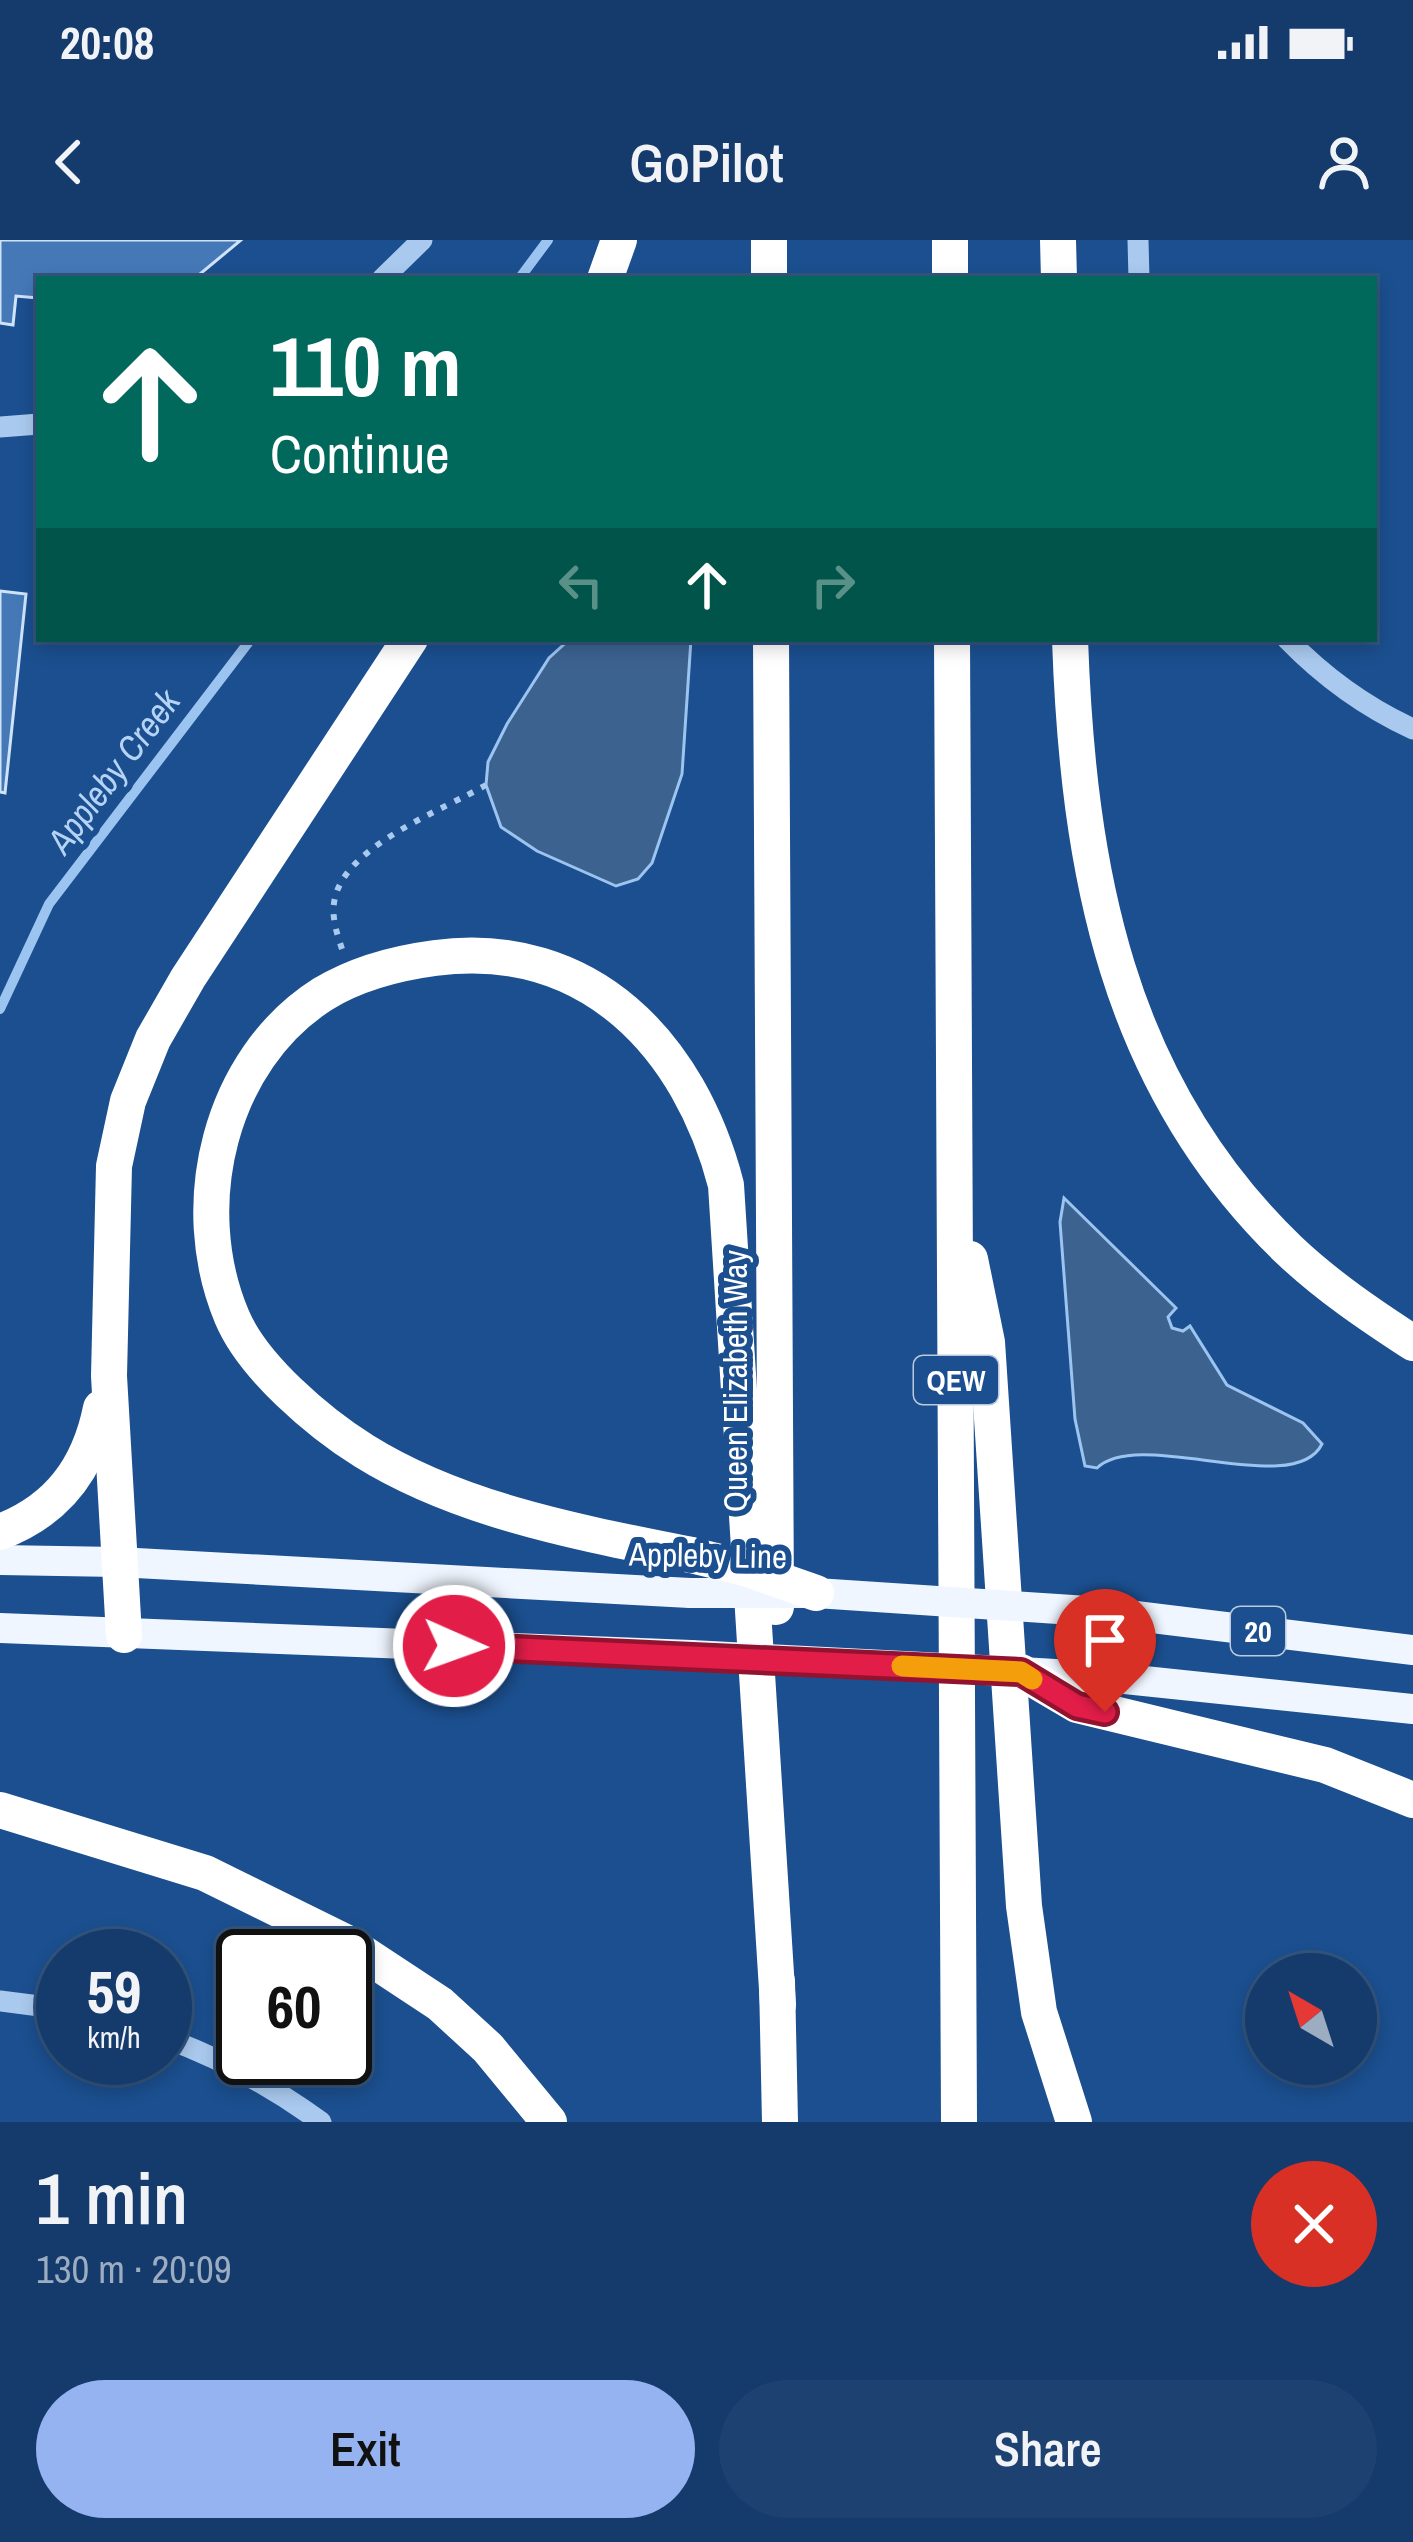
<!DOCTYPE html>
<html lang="en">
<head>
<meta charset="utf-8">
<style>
  body { margin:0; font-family:"Archivo Narrow",sans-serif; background:#1d4271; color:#f1f3f6; height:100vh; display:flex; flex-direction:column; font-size:45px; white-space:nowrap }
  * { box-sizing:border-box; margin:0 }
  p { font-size:39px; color:#9dadc1 }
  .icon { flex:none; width:66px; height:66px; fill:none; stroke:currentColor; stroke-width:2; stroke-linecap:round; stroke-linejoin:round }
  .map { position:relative; height:1882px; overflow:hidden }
  .details { display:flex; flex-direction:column; background:#143b6b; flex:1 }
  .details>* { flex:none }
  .top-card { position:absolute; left:36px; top:36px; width:1341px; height:366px; border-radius:0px; box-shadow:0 6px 18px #0003,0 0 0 3px #33557e; background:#00695c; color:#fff; overflow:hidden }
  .needle { width:78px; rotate:321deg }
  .buttons { position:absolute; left:1245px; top:1713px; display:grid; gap:24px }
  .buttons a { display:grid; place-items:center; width:132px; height:132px; border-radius:50%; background:#143b6b; box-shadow:0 6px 18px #0003,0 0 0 3px #33557e; font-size:60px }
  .speed { position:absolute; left:36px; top:1689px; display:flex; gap:24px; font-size:60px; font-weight:700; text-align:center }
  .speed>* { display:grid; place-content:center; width:156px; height:156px; border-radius:50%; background:#143b6b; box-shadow:0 6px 18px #0003,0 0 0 3px #33557e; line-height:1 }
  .speed small { font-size:30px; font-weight:400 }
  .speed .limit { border:6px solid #111; border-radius:18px; background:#fff; color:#111 }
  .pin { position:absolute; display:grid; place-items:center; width:102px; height:102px; color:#fff; margin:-123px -51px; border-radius:50% 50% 50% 0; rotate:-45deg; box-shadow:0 0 12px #0007 }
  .pin .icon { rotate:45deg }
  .me { position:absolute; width:132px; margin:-66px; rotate:92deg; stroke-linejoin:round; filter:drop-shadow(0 0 9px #0008) }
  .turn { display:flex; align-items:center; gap:42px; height:252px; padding:0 36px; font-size:54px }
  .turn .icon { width:156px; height:156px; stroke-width:2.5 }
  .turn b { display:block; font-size:84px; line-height:102px }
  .lanes { display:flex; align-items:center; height:114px; padding:0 36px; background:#0003; justify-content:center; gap:60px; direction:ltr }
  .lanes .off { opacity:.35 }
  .round { display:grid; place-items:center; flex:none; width:126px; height:126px; border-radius:63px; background:#1d4271 }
  .overview { display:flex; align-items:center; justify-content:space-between; height:204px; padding:0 36px }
  h1 { font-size:72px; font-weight:600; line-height:90px }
  .action { display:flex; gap:24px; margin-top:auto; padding:24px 36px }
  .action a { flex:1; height:138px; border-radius:72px; background:#95b2f1; color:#111; font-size:48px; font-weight:600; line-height:138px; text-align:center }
  .action a+a { background:#1d4271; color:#f1f3f6 }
  .status { display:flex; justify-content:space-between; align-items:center; height:84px; padding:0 60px; background:#143b6b; direction:ltr }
  .status svg { height:33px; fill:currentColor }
  header { display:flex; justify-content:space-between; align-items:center; height:156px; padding:0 36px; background:#143b6b; font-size:54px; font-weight:600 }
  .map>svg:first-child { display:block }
  .water { fill:#3c6290; stroke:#9cc4f0; stroke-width:3 }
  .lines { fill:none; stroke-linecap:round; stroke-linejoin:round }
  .stream { stroke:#9cc4f0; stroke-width:10 }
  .building { fill:#4478b7; stroke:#cfe3fa; stroke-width:3 }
  .path { stroke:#a9c9ee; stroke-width:6; stroke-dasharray:6 9; stroke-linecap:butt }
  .minor { stroke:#a9c9ee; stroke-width:21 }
  .major { stroke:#f0f6ff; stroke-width:30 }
  .highway { stroke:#fff; stroke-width:36 }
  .major-bridge { stroke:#f0f6ff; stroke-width:30 }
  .highway-bridge { stroke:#fff; stroke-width:36 }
  .route-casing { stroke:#92132f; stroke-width:30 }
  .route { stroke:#e11d48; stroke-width:21 }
  .slow { stroke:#f59e0b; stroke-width:21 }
  .labels { text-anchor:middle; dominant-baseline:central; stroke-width:12; stroke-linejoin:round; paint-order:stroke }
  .shield { fill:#1b4f8f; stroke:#bbcadd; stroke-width:3 }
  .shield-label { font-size:30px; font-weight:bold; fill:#fff }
  .street-label { font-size:33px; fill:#fff; stroke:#1b4f8f }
  .water-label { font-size:36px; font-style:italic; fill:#b5d3f5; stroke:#1b4f8f }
</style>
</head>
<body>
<div class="status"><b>20:08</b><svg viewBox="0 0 49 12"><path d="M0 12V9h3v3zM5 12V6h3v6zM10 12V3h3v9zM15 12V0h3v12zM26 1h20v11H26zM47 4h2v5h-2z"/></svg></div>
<header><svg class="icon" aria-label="back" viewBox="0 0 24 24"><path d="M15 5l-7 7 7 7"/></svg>GoPilot<svg class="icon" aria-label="person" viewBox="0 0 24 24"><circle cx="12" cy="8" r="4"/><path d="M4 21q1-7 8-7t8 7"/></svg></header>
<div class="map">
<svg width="1413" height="1882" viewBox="0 0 1413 1882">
  <rect width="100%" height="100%" fill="#1b4f8f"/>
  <g class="water">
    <polygon points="570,399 691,399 682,534 652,623 638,639 616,646 537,611 501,587 486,545 488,522 507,484 549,418"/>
    <path d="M1064,958L1171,1063L1176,1068L1168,1077L1172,1088L1183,1091L1190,1086L1227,1145L1303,1183L1322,1204C1294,1260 1140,1187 1097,1228L1085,1226L1075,1179L1060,982Z"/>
  </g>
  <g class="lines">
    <g class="stream">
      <polyline points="519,39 548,0"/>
      <polyline points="0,769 49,664 251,399"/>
    </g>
  </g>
  <g class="building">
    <polygon points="0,0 241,0 194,39 39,39 39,58 16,56 13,85 0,83"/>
    <polygon points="0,351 26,354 5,553 0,552"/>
  </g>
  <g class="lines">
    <path class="path" d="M342,709C336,691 330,673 336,654C352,603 443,570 486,545"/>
    <g class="minor">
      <polyline points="1138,0 1139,39"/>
      <polyline points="382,39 422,0"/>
      <polyline points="0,187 39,184"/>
      <path d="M1287,399C1323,436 1365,467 1413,489"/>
      <polyline points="0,1761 63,1769"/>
      <path d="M165,1798C220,1818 274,1848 321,1882"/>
    </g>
    <g class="major">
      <polyline points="0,1320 118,1322 690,1353"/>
      <polyline points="1103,1372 1413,1410"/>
      <polyline points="0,1388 691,1415"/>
      <polyline points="1021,1432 1106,1437 1413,1469"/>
    </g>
    <g class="highway">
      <polyline points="769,0 769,39"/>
      <polyline points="950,0 950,39"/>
      <polyline points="1058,0 1059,39"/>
      <polyline points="605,39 619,0"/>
      <polyline points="771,399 776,1367"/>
      <polyline points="952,399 959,1882"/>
      <path d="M1070,399C1078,628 1116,844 1289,1010C1327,1046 1370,1075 1413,1103"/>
      <polyline points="970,1019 987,1102 1024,1666 1039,1772 1074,1882"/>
      <path d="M0,1292C58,1270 89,1228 101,1168"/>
      <path d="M691,1315C582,1293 460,1271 364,1211C319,1183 253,1127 232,1077C185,966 219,820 323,754C356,734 397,723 435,718C590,698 690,806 726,945L778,1765"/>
      <polyline points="124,1395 109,1136 114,926 128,861 153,799 188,738 410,399"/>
      <polyline points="1021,1432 1077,1465 1325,1525 1413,1560"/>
      <polyline points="0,1570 205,1633 349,1704 440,1764 488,1808 549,1882"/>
      <polyline points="777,1741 780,1882"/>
    </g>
    <g class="major-bridge">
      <polyline points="690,1353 816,1353 1103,1372"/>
      <polyline points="691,1415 1021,1432"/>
    </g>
    <polyline class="highway-bridge" points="691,1315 745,1328 816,1353"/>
  </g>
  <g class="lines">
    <g class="route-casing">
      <polyline id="route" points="454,1406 1021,1432 1077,1466 1105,1472"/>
    </g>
    <use href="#route" class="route"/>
    <polyline class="slow" points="902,1426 1021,1432 1032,1439"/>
  </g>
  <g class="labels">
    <g class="shield">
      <rect x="914" y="1116" width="84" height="48" rx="9"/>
      <rect x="1231" y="1367" width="54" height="48" rx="9"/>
    </g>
    <g class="shield-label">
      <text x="956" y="1140">QEW</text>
      <text x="1258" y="1391">20</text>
    </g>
    <g class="street-label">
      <text transform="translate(735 1141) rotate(-90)">Queen Elizabeth Way</text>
      <text transform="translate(708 1315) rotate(1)">Appleby Line</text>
    </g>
    <g class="water-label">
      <text transform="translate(113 531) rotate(-53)">Appleby Creek</text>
    </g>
  </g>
</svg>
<div class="buttons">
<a><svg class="needle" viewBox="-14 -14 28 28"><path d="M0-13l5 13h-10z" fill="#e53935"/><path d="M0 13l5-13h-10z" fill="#9dadc1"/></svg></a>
</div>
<div class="speed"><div>59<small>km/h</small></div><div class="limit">60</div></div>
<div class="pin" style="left:1105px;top:1472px;background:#d93025"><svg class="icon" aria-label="arrive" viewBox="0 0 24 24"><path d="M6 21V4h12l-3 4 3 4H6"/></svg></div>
<svg class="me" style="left:454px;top:1406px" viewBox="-20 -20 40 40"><circle r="17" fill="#e11d48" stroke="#fff" stroke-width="3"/><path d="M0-11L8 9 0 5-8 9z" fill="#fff"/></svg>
<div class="top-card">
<div class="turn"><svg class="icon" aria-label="ahead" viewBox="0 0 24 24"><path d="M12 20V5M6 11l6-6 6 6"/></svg><div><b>110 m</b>Continue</div></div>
<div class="lanes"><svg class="icon off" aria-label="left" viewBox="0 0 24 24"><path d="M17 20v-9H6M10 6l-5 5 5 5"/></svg><svg class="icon" aria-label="ahead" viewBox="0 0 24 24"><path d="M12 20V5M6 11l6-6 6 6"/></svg><svg class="icon off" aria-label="right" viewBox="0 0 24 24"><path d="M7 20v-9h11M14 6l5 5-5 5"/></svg></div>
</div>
</div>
<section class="details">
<div class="overview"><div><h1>1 min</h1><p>130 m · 20:09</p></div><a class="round" style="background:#d93025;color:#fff"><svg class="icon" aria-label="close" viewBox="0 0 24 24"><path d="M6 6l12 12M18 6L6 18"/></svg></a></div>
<div class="action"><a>Exit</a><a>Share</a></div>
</section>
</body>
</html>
